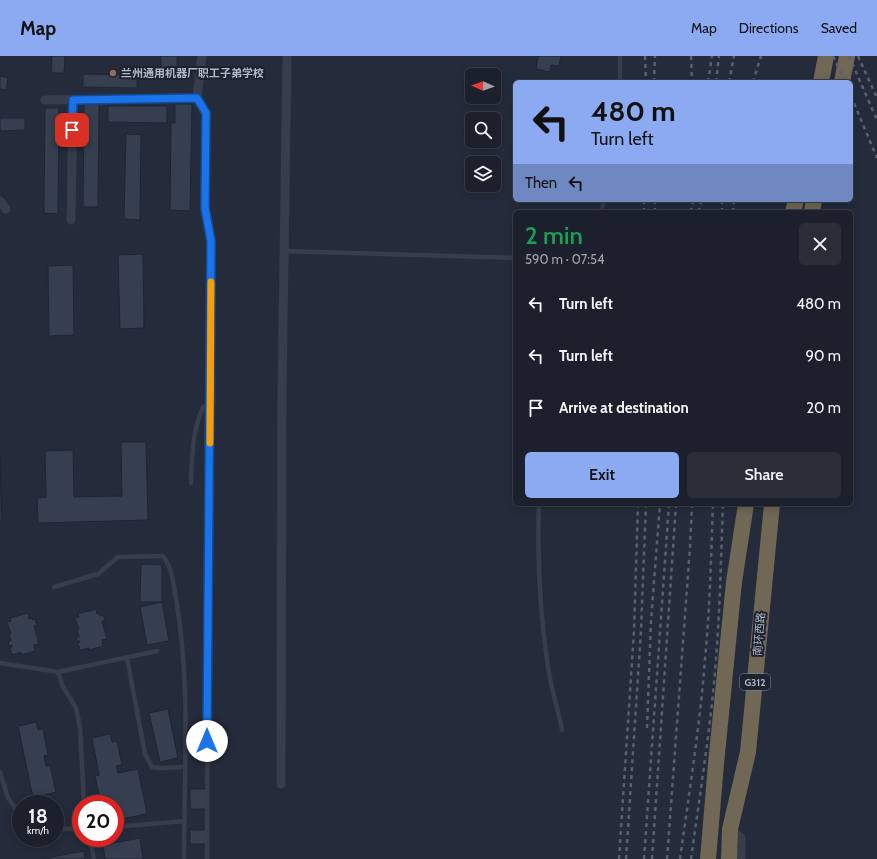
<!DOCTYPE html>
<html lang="en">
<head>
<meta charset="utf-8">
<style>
  body { margin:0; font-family:Cabin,"Noto Sans SC",sans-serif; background:#282d38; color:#f1f3f6; height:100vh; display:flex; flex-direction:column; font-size:15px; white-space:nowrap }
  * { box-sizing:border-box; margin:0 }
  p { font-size:13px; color:#a0a3a9 }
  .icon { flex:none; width:22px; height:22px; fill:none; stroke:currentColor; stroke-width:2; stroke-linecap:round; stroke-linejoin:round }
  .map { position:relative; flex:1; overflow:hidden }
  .drawer { position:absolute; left:513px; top:154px; width:340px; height:296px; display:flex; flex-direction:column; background:#1b202c; border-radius:6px; box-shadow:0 2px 10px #0003,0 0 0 1px #393e48 }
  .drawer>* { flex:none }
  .hud { position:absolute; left:513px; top:24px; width:340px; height:122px; border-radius:6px; box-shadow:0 2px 10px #0003,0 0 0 1px #393e48; background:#8baaf2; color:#111; overflow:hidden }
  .needle { width:26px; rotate:272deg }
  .controls { position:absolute; left:465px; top:12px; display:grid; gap:8px }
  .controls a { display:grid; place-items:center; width:36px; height:36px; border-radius:6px; background:#1b202c; box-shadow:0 2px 10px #0003,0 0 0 1px #393e48; font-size:20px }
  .speed { position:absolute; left:12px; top:739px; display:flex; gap:8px; font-size:20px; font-weight:700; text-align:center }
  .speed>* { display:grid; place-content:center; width:52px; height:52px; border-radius:50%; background:#1b202c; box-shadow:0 2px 10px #0003,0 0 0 1px #393e48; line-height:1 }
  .speed small { font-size:10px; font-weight:400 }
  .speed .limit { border:6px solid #d22; background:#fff; color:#111 }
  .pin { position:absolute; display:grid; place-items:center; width:34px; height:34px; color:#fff; margin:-17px; border-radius:8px; box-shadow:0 2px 6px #0006 }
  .me { position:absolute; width:44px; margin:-22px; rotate:0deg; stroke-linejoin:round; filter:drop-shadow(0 0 3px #0008) }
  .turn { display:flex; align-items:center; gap:14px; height:84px; padding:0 12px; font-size:18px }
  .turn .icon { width:52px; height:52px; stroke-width:2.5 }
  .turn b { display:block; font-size:28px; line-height:34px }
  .then { display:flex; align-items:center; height:38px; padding:0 12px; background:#0003; gap:8px; font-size:15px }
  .round { display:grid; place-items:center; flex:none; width:42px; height:42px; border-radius:6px; background:#282d38 }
  .summary { display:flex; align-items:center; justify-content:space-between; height:68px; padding:0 12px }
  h1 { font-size:24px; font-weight:600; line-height:30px; color:#1e9e55 }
  .cta { display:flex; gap:8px; margin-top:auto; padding:8px 12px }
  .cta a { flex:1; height:46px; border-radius:6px; background:#8baaf2; color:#111; font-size:16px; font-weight:600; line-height:46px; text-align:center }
  .cta a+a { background:#282d38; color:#f1f3f6 }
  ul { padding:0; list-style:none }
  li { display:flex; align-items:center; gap:12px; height:52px; padding:0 12px }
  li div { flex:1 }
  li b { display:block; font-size:15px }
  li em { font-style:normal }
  header { display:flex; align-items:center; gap:24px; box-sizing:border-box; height:56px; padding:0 20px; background:#8baaf2; color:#111 }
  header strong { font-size:19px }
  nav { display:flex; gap:22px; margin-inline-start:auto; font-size:14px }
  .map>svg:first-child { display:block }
  .building { fill:#363f50; stroke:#1e2431 }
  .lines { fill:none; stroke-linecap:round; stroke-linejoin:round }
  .lane { stroke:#373d4a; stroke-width:4.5 }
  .street { stroke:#373d4a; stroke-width:9 }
  .highway { stroke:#706755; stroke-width:16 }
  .rail { stroke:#596171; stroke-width:2.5; stroke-dasharray:4 4; stroke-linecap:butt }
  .route-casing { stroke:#114b97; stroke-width:10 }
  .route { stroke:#1a73e8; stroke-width:7 }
  .slow { stroke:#f59e0b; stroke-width:7 }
  .education-dot { fill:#8d6e63; stroke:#1c222f; stroke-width:1.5 }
  .labels { text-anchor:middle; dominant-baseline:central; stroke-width:4; stroke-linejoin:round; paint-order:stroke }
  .shield { fill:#1c222f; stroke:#858b99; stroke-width:1 }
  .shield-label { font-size:10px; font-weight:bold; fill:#b2b8c6 }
  .poi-label { font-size:11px; font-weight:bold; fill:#b2b8c6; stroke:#1c222f; text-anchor:start }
  .street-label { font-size:11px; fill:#b2b8c6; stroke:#1c222f }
</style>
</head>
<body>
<header>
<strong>Map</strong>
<nav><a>Map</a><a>Directions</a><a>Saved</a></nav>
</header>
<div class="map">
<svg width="877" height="803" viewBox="0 0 877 803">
  <rect width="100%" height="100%" fill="#242b3a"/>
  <g class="building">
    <polygon points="52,0 65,0 64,17 51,17"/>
    <rect x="161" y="0" width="16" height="17"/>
    <polygon points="538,0 561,0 559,10 551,9 550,16 536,13"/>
    <polygon points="83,18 137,19 137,32 83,31"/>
    <polygon points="0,20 8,22 6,34 0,33"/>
    <polygon points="84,48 99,48 98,151 83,151"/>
    <polygon points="175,48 192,48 190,155 170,154 171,67 175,67"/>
    <polygon points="108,50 167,50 167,67 108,66"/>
    <polygon points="45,52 59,52 58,158 44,157"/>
    <polygon points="0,62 25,62 25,74 0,75"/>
    <polygon points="126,78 141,79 140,164 124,163"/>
    <polygon points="143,198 144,272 120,273 118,199"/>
    <polygon points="73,209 74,279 49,280 48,210"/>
    <polygon points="121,386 146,386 148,464 38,467 37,442 46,441 45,395 73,394 74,441 122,440"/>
    <polygon points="0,403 2,465 0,465"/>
    <polygon points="141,508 162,509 162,546 140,546"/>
    <polygon points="162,546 169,585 147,589 140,551"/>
    <polygon points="96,553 97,558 100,558 100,560 103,559 105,564 102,565 107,583 102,584 103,590 89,594 89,592 80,594 78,587 80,586 80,585 77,585 76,581 79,581 77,574 79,573 75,562 79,561 78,558"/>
    <polygon points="28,557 29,563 32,562 32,564 35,563 37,569 34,570 39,588 34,589 35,595 21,599 21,596 12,599 10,592 12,591 12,589 9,590 8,586 11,585 9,579 11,578 7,566 11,565 10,562"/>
    <polygon points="168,653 178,702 160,706 149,657"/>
    <polygon points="36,666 38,674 43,673 48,699 44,700 46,710 50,710 56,736 33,742 18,670"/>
    <polygon points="110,678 112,686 117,685 122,709 116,710 118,717 138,713 147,758 115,764 115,748 101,748 95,720 99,719 92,682"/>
    <rect x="190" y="733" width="17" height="20"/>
    <rect x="190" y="774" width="16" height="14"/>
    <polygon points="140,782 143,803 105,803 103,789"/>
    <polygon points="84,795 85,803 41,803"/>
  </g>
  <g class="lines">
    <g class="lane">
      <polyline points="620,26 620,0"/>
      <polyline points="600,156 605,144"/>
      <polyline points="284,195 515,202"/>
      <path d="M191,427C192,401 192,376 203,351L211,348L208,562L207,803"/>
      <path d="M539,448C537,502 540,557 548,611C551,632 558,653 562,674"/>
      <path d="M54,531L98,518L118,501L163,500C173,513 173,527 176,543C191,628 184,717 184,803"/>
      <polyline points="127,602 145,698 152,711 160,712 185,711"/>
      <polyline points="0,607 58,616 157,595"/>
      <polyline points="58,616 63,631 76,652 80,671 84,748"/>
      <polyline points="0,716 8,742 21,760"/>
      <polyline points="115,771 184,765"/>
      <polyline points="55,773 81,773"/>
      <polyline points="90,782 94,803"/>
    </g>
    <g class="street">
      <polyline points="197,42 206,57 205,152 211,185 211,348"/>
      <polyline points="45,44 197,42 202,0"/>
      <polyline points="0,145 6,153"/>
      <polyline points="71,164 73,44"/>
      <polyline points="281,728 282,337 287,0"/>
      <polyline points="730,773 741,782 741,803"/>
    </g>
    <g class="highway">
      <polyline points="821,26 826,0"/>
      <polyline points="842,26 847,0"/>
      <polyline points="793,156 796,144"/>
      <polyline points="812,156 814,144"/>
      <polyline points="708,803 716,708 734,526 746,448"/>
      <polyline points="729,803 730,773 748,696 772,448"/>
    </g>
    <g class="rail">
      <polyline points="645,0 646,26"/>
      <polyline points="691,0 692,26"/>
      <polyline points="833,0 845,26"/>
      <polyline points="849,0 877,64"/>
      <polyline points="858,0 877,42"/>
      <polyline points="654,26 655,0"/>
      <polyline points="708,26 712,0"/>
      <polyline points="716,26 719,0"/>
      <polyline points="729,26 734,0"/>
      <polyline points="753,26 761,0"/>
      <polyline points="851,40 877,102"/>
      <polyline points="655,144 655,156"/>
      <polyline points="644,156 644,144"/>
      <polyline points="691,156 693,144"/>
      <polyline points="699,156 701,144"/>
      <polyline points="722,156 722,144"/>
      <polyline points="733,156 734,144"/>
      <polyline points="647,672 651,565 660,448"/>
      <polyline points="619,803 634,575 638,448"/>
      <polyline points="626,803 641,574 646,448"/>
      <polyline points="644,803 669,448"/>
      <polyline points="652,803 676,448"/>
      <polyline points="667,803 690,491 692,448"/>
      <path d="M680,803C689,737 700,670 705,603C710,552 711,500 713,448"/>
      <path d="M691,803C700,737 711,670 716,603C720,552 721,500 723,448"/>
    </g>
  </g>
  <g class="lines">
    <g class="route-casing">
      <polyline id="route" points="72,74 73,44 197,42 206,57 205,152 211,185 207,685"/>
    </g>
    <use href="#route" class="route"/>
    <polyline class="slow" points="210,387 211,226"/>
  </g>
  <circle class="education-dot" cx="113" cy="17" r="4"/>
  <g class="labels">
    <rect class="shield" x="740" y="618" width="30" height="16" rx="3"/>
    <g class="shield-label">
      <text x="755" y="626">G312</text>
    </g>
    <g class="poi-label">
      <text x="121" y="17">兰州通用机器厂职工子弟学校</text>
    </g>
    <g class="street-label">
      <text transform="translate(759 578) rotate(-85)">南环西路</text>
    </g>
  </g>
</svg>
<div class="controls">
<a><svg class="needle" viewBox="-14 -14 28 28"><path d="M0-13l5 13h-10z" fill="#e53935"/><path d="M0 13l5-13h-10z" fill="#a0a3a9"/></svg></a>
<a><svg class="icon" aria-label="search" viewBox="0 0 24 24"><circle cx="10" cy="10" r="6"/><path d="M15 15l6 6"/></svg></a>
<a><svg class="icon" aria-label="layers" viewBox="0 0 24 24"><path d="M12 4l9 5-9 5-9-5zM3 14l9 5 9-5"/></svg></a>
</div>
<div class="speed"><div>18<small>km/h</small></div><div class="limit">20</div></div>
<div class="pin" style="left:72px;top:74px;background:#d93025"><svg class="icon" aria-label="arrive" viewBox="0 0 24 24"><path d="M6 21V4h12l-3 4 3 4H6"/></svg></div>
<svg class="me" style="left:207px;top:685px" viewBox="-20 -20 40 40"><circle r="19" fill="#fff"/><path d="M0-13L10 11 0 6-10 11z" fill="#1a73e8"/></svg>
<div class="hud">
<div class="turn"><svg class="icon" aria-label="left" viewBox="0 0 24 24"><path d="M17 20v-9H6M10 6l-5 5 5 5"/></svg><div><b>480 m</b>Turn left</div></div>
<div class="then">Then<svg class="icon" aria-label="left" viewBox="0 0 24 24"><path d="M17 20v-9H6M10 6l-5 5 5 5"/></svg></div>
</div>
<section class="drawer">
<div class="summary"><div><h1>2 min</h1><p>590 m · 07:54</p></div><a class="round"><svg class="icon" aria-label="close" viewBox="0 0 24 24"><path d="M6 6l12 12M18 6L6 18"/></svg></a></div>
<ul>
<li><svg class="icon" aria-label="left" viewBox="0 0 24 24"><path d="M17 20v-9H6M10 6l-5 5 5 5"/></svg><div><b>Turn left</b></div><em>480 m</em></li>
<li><svg class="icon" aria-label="left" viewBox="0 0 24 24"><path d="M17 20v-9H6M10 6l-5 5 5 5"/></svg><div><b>Turn left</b></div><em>90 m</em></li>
<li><svg class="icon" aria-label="arrive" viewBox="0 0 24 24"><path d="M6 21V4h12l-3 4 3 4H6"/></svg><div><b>Arrive at destination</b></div><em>20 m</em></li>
</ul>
<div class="cta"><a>Exit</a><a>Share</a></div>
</section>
</div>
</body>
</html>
